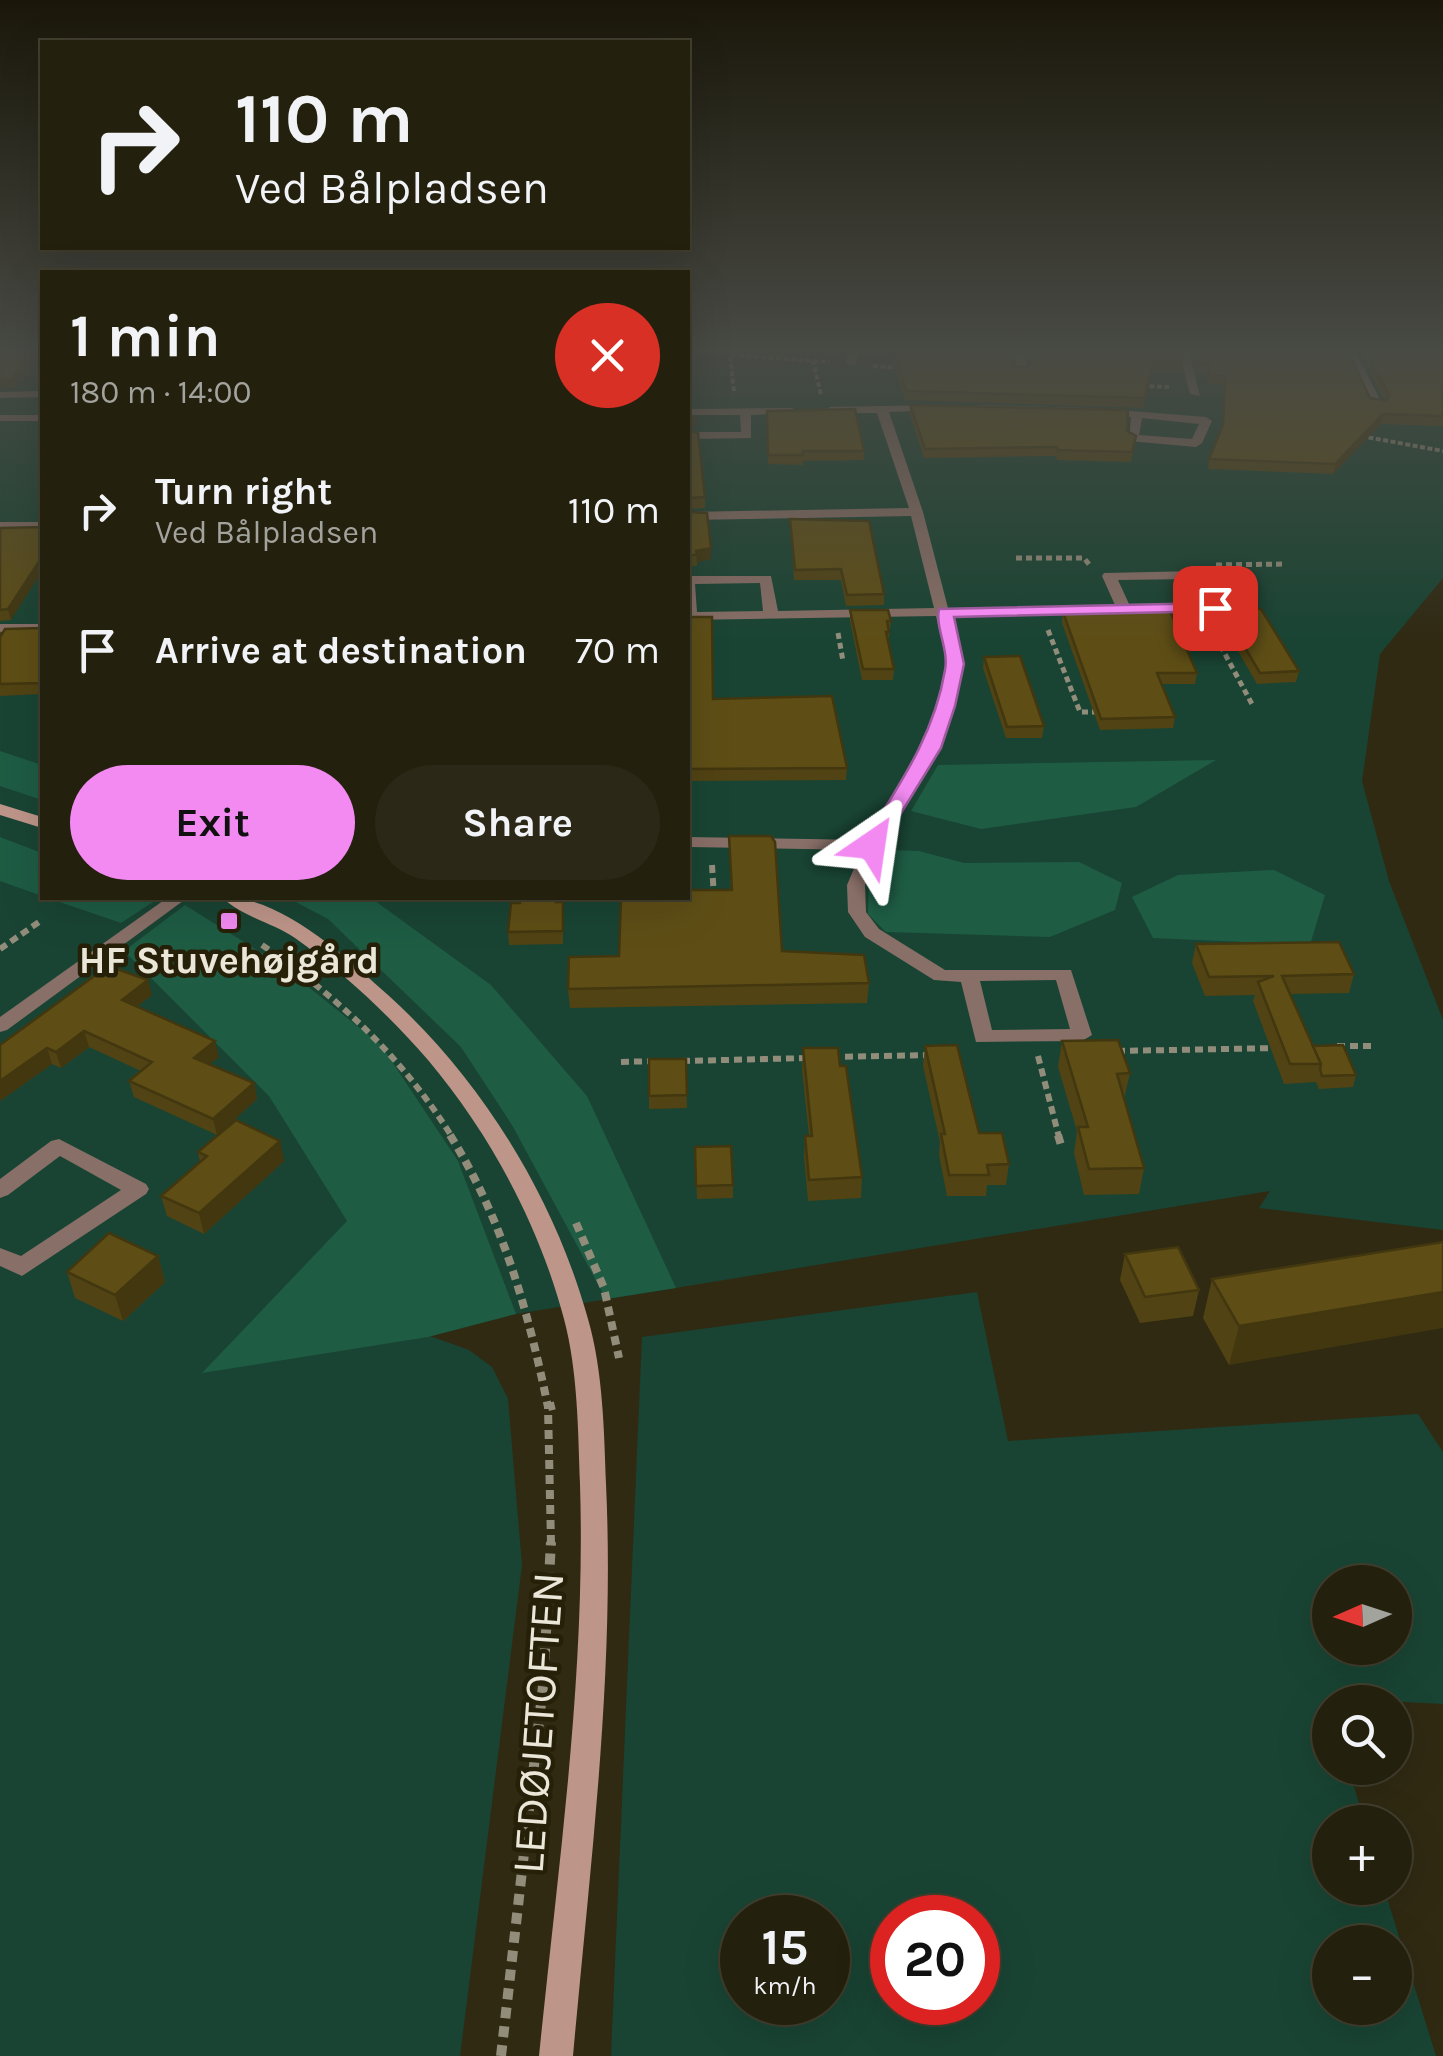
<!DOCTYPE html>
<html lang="en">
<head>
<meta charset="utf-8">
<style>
  body { margin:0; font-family:Karla,sans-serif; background:#2c2817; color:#f1f3f6; height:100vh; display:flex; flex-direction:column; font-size:38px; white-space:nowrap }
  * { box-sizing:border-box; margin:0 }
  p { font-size:32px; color:#a3a39e }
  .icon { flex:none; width:55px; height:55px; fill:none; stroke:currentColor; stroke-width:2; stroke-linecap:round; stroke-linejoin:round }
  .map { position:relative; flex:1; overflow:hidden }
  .panel { position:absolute; left:40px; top:270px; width:650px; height:630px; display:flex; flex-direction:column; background:#24200e; border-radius:0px; box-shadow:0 10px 40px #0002,0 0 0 2px #413e2e }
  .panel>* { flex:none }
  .guide { position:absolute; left:40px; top:40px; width:650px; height:210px; border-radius:0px; box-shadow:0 10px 40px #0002,0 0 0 2px #413e2e; background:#24200e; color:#f1f3f6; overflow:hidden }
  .needle { width:65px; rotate:267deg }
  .fabs { position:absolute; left:1312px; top:1565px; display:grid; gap:20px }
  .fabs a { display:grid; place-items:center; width:100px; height:100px; border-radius:50%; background:#24200e; box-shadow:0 10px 40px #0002,0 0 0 2px #413e2e; font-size:50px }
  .speed { position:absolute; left:720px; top:1895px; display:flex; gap:20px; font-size:50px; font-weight:700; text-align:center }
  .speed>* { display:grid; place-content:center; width:130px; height:130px; border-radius:50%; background:#24200e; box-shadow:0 10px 40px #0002,0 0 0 2px #413e2e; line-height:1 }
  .speed small { font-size:25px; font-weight:400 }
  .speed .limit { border:15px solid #d22; background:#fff; color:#111 }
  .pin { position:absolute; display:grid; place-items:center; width:85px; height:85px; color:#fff; margin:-42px; border-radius:20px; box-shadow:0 5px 15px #0006 }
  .me { position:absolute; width:110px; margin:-55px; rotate:32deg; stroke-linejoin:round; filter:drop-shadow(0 0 8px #0008) }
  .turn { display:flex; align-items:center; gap:35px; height:210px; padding:0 30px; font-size:45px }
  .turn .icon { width:130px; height:130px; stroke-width:2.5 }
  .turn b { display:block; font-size:70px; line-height:85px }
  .round { display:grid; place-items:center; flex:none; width:105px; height:105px; border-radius:52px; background:#2c2817 }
  .overview { display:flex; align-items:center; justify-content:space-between; height:170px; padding:0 30px }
  h1 { font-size:60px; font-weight:700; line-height:75px }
  .action { display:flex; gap:20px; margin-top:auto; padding:20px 30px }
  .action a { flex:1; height:115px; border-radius:60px; background:#f28af2; color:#111; font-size:40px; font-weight:700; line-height:115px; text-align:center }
  .action a+a { background:#2c2817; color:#f1f3f6 }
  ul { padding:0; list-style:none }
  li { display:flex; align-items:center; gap:30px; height:140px; padding:0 30px }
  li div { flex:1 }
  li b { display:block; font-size:38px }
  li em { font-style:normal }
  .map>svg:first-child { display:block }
  .green { fill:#194433; fill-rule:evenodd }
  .forest { fill:#1e5c44 }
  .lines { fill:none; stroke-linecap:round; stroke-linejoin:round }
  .path-far4 { stroke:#928d7b; stroke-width:4; stroke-dasharray:5 2.5; stroke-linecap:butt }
  .path-far3 { stroke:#928d7b; stroke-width:5; stroke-dasharray:6 4; stroke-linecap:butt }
  .path-far2 { stroke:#928d7b; stroke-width:6; stroke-dasharray:8 5; stroke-linecap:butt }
  .path-far1 { stroke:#928d7b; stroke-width:8; stroke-dasharray:9 6; stroke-linecap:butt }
  .path { stroke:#928d7b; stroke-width:10; stroke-dasharray:11 8; stroke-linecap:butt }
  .lane { fill:#886f67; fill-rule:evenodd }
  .street { fill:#886f67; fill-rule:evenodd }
  .secondary { fill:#be9589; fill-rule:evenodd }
  .wall { fill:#514313 }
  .shaded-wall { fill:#42370f }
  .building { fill:#5e4e16; stroke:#42370f; stroke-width:2.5 }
  .route { fill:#f28af2; stroke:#9d5a9d; stroke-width:2.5 }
  .poi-dot { fill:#f28af2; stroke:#272009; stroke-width:4 }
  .labels { text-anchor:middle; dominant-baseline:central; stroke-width:9; stroke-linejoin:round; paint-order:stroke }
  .poi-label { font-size:38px; font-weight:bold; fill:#eae6d8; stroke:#272009 }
  .near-street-label { font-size:45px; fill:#eae6d8; stroke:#272009 }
</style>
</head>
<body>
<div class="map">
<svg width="1443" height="2056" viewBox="0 0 1443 2056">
  <rect width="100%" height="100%" fill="#302a13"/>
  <g class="green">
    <polygon points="0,352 42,352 42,898 688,898 688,352 1443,352 1443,578 1380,654 1362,781 1389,881 1443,1020 1443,1230 1259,1208 1270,1191 516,1314 430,1336 469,1350 492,1367 508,1399 522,1565 460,2056 0,2056"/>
    <path d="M977,1292L1008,1441L1418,1414L1443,1452V1704L1327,1698L1330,1768H1348L1365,1822H1330V1888H1384L1436,2056H611L642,1337ZM1330,1582H1395V1648H1330ZM742,1918H828V2002H742ZM892,1918H978V2002H892ZM1395,1942V2008H1330V1942Z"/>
  </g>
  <g class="forest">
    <polygon points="0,751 42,765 42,800 0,786"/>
    <polygon points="1216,760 1136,807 981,829 911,811 938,765"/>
    <polygon points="0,837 42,853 42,896 0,881"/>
    <polygon points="888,850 919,851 964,863 1079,862 1122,883 1115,910 1050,937 886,932 868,914 869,883"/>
    <polygon points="1274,870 1325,895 1310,945 1153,938 1132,897 1178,875"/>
    <polygon points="48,898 159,898 121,923"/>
    <polygon points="288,898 371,898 491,985 587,1096 676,1288 606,1299 512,1125 461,1047 328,919"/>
    <polygon points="185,905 281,965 381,1045 458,1161 516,1314 428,1337 202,1373 347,1221 269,1096 124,951"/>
  </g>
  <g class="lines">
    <g class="path-far4">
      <polyline points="813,360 821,395"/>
      <polyline points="873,366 900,368"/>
      <polyline points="1142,386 1169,387"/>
      <polyline points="734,391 730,355 830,362"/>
      <polyline points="1361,436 1443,451"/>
    </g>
    <g class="path-far3">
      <polyline points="1016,558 1084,558 1091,567"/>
      <polyline points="1216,565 1285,564"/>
      <polyline points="1211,628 1253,706"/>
      <polyline points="1048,630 1080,712 1100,712"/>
      <polyline points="838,633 843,661"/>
    </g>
    <g class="path-far2">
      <polyline points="712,865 714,898"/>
      <path d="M262,945C338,997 403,1058 452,1137"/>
      <polyline points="0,949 42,920"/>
      <polyline points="1337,1046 1373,1046"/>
      <polyline points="1117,1051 1279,1048"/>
      <polyline points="1038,1056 1059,1137"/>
      <polyline points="832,1057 930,1055"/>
      <polyline points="682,1061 810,1058"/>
      <polyline points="621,1062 655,1061"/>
    </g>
    <g class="path-far1">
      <path d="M450,1135C503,1220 528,1310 548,1407"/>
      <polyline points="1058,1135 1061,1145"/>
      <polyline points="576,1223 604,1288 619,1358"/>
      <polyline points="551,1544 548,1407 560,1404"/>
    </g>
    <polyline class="path" points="501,2056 543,1686 551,1542"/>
    <g class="lane">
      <polygon points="42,391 42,397 0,398 0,392"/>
      <path d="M936,405L940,406V410L889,412L923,512L948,608L1115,605L1102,576L1104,573L1197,571L1202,572L1222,607L1215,611L950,616L963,664L940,748L876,856L865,885L866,912L879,929L945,970H1071L1092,1035L1082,1041L976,1042L961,982L934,980L865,937L848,912L847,885L862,850L688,847V837L868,840L924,748L947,664L936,616L688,620V576H771L778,611L934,608L911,516L688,520V512L909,508L877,413H830L824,410L830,407ZM1192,579L1206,603L1129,604L1118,580ZM760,583L763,611L697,612L695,584ZM1056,980L1070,1029L992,1030L980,981Z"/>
      <path d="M980,405L1093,408L1206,417L1212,421L1202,443L1196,447L1129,441L1131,417L976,410V406ZM1142,418L1199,424L1192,439L1139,435Z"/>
      <polygon points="791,408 795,409 795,413 751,415 751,438 688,439 688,432 741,432 740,415 688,415 688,409"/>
      <rect x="0" y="415" width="42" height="6"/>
      <rect x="0" y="522" width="42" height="8"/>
      <rect x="0" y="624" width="42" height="8"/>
      <polygon points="167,898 187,898 7,1030 0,1032 0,1017"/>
      <polygon points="59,1139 146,1184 149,1189 146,1194 22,1276 0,1266 0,1248 21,1256 121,1190 60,1156 8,1195 0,1198 0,1179 51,1141"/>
    </g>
    <g class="street">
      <polygon points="848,352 858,352 855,366 846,364"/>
      <polygon points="1016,352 1026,352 1026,374 1016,372"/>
      <polygon points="1179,352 1189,352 1200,396 1190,394"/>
      <polygon points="1346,352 1356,352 1383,406 1381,408 1371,406"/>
    </g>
    <g class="secondary">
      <polygon points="0,804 42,817 42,828 0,815"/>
      <path d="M223,898C279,894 348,959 388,995C482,1080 554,1197 588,1319C603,1371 604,1429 606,1484C615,1675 590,1865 573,2056H539C558,1866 586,1676 580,1484C578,1430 578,1372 564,1319C539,1225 491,1135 428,1060C389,1015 344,973 295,938C273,923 241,916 223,898Z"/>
    </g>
  </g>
  <g class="wall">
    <polygon points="889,352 1014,352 1014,365 1028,368 1029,352 1180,352 1182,363 1180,372 1152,371 1143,408 905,400"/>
    <polygon points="1190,352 1348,352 1370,398 1385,401 1360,352 1443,352 1443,426 1381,424 1333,474 1208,469 1209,459 1222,428 1224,385 1209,384 1206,373 1198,373"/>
    <polygon points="910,405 1127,431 1136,436 1135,445 1131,462 1057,460 1056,456 924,458 910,415"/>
    <polygon points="767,411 864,451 864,460 803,461 803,465 768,464"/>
    <polygon points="688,431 705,497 705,508 688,509"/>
    <polygon points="688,512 711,548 711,559 697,562 697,566 688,566"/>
    <polygon points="790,519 884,594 884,605 846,606 841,580 794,580"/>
    <polygon points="0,528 11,620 0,621"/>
    <polygon points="1222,609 1299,671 1296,682 1257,684 1220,620"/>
    <polygon points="850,610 891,621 888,643 894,669 893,680 862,680 850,621"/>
    <polygon points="1063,612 1197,673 1195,684 1162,684 1175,717 1173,728 1100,730 1062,623"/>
    <polygon points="688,617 713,699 847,768 846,780 688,781"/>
    <polygon points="42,628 42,694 0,696 0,630 1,635"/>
    <polygon points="984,657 1044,726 1042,738 1006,738 983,668"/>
    <polygon points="729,836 782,951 869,983 867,1003 570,1008 568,989 619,956 731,890"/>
    <polygon points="521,898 559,898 558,902 563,902 563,944 509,945 508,932 520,903"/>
    <polygon points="1196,944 1354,974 1349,993 1290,994 1313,1046 1356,1075 1353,1087 1319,1089 1316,1082 1284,1084 1253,1001 1255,995 1205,996 1192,963"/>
    <polygon points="152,995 137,1006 219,1057 209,1064 254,1083 257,1099 217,1135 134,1097 129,1081 141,1071 89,1047 61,1068 52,1064 0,1101 0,1045"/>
    <polygon points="1062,1041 1130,1073 1124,1099 1144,1168 1139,1194 1084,1195 1074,1153 1077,1131 1058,1067"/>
    <polygon points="925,1046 979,1133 1009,1164 1006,1185 987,1185 986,1196 947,1196 939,1155 940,1142 923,1066"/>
    <polygon points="803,1048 840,1066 862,1177 861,1198 808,1201 804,1157 805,1136 809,1136 802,1069"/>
    <polygon points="686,1059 687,1108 649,1109 649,1096"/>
    <polygon points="695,1147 733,1185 733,1198 697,1199"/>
    <polygon points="198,1152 284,1161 204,1234 167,1216 161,1196 200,1162"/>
    <polygon points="1443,1242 1229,1365 1203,1318 1212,1279"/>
    <polygon points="1125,1254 1199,1290 1193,1316 1140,1323 1120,1280"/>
    <polygon points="158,1256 165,1282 123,1321 75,1298 67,1272"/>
  </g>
  <g class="shaded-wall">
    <polygon points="33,352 42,352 14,388 0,389 0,380"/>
    <polygon points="1383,414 1381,424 1333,474 1335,464"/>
    <polygon points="696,416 696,426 688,429 688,419"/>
    <polygon points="711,548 711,559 697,562 696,551"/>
    <polygon points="42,557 42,571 11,620 8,609"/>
    <polygon points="148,980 152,995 126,1015 122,1000"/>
    <polygon points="84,1031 89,1047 61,1068 56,1052"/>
    <polygon points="215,1041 219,1057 197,1074 194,1058"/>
    <polygon points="47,1048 52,1064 0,1101 0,1081"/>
    <polygon points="254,1083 257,1099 217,1135 213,1119"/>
    <polygon points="280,1141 284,1161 204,1234 199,1213"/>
    <polygon points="158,1256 165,1282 123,1321 115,1295"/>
    <polygon points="1443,1292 1443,1328 1229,1365 1239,1326"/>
  </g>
  <g class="building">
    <polygon points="0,352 33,352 12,379 0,380"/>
    <polygon points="893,352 1014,352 1014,365 1029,368 1029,352 1180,352 1182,363 1153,362 1145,398 906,391"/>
    <polygon points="1195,352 1348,352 1370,398 1386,401 1389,395 1366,352 1443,352 1443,416 1383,414 1335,464 1209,459 1223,425 1225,376 1210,375 1208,364 1200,364"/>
    <polygon points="910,405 1128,410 1127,431 1136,436 1132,452 1058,450 1057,447 925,449"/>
    <polygon points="855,409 864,451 803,451 803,455 768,455 767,411"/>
    <polygon points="688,431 698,433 705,497 688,498"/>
    <polygon points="688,512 707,513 711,548 696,551 697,555 688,555"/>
    <polygon points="790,519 869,521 884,594 847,595 841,569 795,570"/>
    <polygon points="42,527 42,557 8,609 0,610 0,528"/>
    <polygon points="1222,609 1261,609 1299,671 1260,673"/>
    <polygon points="850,610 888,610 891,621 887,621 889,632 886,632 894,669 863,669"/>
    <polygon points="1170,611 1197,673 1157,673 1175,717 1101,719 1063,612"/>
    <polygon points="688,617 712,617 713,699 832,696 847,768 688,769"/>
    <polygon points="42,628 42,683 0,684 0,637 5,629"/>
    <polygon points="1020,656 1044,726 1007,727 984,657"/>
    <polygon points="729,836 771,836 775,842 782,951 864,955 869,983 568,989 569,957 619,956 621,898 688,898 688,890 732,890"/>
    <polygon points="521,898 556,898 556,902 563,902 563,931 508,932 511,903 520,903"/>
    <polygon points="1339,942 1354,974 1282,976 1321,1064 1290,1064 1258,982 1274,976 1209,977 1196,944"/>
    <polygon points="108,966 148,980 122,1000 215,1041 194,1058 254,1083 213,1119 129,1081 152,1062 84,1031 56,1052 47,1048 0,1081 0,1045"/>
    <polygon points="1118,1040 1130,1073 1117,1074 1144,1168 1089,1169 1078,1127 1088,1127 1062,1041"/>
    <polygon points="957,1045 979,1133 1002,1133 1009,1164 987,1165 989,1175 949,1175 941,1134 945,1134 925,1046"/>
    <polygon points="1343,1045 1356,1075 1322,1076 1320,1069 1321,1064 1313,1046"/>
    <polygon points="803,1048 838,1048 840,1066 846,1066 862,1177 809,1180 805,1136 812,1136"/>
    <polygon points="649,1059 686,1059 687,1095 649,1096"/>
    <polygon points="236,1120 280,1141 199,1213 161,1196 207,1156 198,1152"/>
    <polygon points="731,1146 733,1185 696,1186 695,1147"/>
    <polygon points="109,1233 158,1256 115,1295 67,1272"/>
    <polygon points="1443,1242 1443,1292 1239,1326 1212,1279"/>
    <polygon points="1178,1247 1199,1290 1145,1297 1125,1254"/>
  </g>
  <linearGradient id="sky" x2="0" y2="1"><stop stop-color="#1a170a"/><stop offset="0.55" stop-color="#484a44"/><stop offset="1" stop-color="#484a44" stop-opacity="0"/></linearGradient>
  <rect width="1443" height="639" fill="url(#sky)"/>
  <path class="route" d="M1215,603L1221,604V611L954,617L964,664L955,706L941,748L879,849H865L862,845C897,788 934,737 945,670C949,649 935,628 939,609Z"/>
  <rect class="poi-dot" x="219" y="911" width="20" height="20" rx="5"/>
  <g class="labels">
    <g class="poi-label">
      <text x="229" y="960">HF Stuvehøjgård</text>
    </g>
    <g class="near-street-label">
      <text transform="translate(538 1723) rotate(-86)">LEDØJETOFTEN</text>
    </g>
  </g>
</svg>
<div class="fabs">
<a><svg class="needle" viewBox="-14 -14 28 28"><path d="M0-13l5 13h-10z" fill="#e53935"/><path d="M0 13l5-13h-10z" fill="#a3a39e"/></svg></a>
<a><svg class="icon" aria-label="search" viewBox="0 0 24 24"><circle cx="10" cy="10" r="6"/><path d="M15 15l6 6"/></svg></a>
<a>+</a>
<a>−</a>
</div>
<div class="speed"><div>15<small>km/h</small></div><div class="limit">20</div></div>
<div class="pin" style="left:1215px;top:608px;background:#d93025"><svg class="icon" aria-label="arrive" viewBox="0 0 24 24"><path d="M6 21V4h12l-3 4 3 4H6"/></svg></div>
<svg class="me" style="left:872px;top:845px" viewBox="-20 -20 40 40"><path d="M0-17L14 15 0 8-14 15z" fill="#f28af2" stroke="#fff" stroke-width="4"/></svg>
<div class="guide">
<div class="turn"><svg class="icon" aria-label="right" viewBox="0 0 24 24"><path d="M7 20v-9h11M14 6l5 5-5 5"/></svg><div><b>110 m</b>Ved Bålpladsen</div></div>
</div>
<section class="panel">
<div class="overview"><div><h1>1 min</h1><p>180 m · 14:00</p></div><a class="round" style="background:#d93025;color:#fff"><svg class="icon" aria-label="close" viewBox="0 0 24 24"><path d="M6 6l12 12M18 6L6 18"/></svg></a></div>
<ul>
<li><svg class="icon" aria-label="right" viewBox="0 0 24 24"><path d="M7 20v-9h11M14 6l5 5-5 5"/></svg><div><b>Turn right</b><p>Ved Bålpladsen</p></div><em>110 m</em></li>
<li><svg class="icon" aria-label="arrive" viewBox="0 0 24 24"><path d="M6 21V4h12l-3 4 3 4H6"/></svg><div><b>Arrive at destination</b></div><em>70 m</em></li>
</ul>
<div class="action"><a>Exit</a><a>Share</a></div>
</section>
</div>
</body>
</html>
